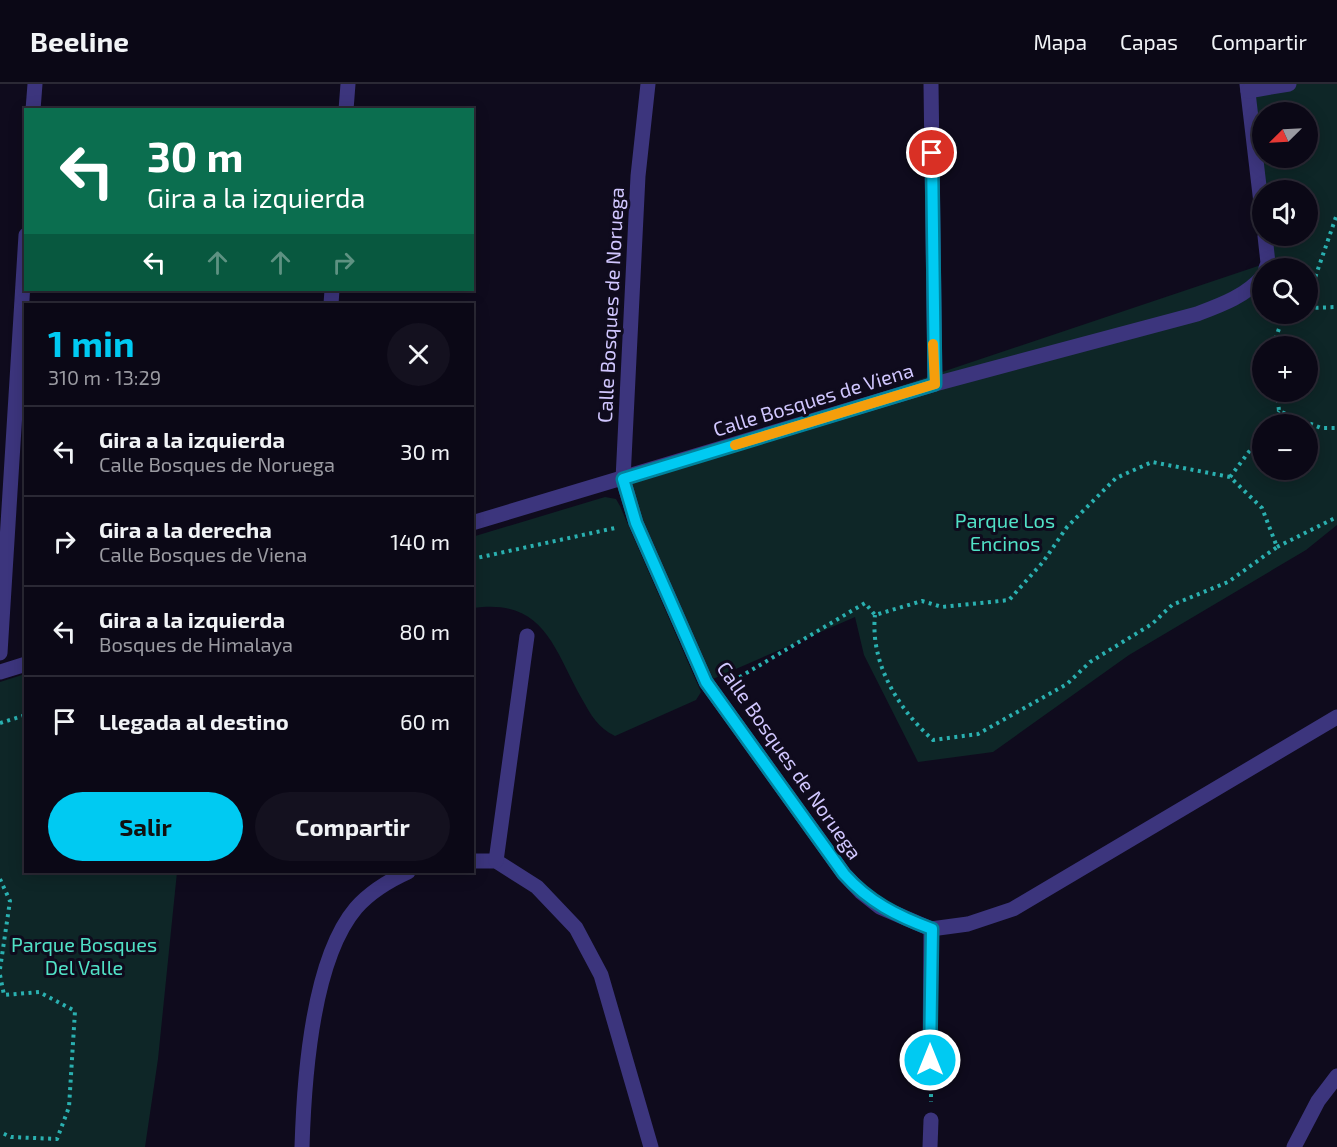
<!DOCTYPE html>
<html lang="es">
<head>
<meta charset="utf-8">
<style>
  body { margin:0; font-family:"Exo 2",sans-serif; background:#14111f; color:#f1f3f6; height:100vh; display:flex; flex-direction:column; font-size:22px; white-space:nowrap }
  * { box-sizing:border-box; margin:0 }
  p { font-size:20px; color:#9a9aa1 }
  .icon { flex:none; width:33px; height:33px; fill:none; stroke:currentColor; stroke-width:2; stroke-linecap:round; stroke-linejoin:round }
  .map { position:relative; flex:1; overflow:hidden }
  .drawer { position:absolute; left:24px; top:219px; width:450px; height:570px; display:flex; flex-direction:column; background:#0b0816; border-radius:0px; box-shadow:0 3px 15px #0003,0 0 0 2px #2b2935 }
  .drawer>* { flex:none }
  .guide { position:absolute; left:24px; top:24px; width:450px; height:183px; border-radius:0px; box-shadow:0 3px 15px #0003,0 0 0 2px #2b2935; background:#0b6e4f; color:#fff; overflow:hidden }
  .needle { width:39px; rotate:246deg }
  .tools { position:absolute; left:1252px; top:18px; display:grid; gap:12px }
  .tools a { display:grid; place-items:center; width:66px; height:66px; border-radius:50%; background:#0b0816; box-shadow:0 3px 15px #0003,0 0 0 2px #2b2935; font-size:30px }
  .pin { position:absolute; display:grid; place-items:center; width:51px; height:51px; color:#fff; margin:-26px; border:3px solid #fff; border-radius:50%; box-shadow:0 2px 6px #0007 }
  .me { position:absolute; width:66px; margin:-33px; rotate:0deg; stroke-linejoin:round; filter:drop-shadow(0 0 4px #0008) }
  .turn { display:flex; align-items:center; gap:21px; height:126px; padding:0 24px; font-size:27px }
  .turn .icon { width:78px; height:78px; stroke-width:2.5 }
  .turn b { display:block; font-size:42px; line-height:51px }
  .lanes { display:flex; align-items:center; height:57px; padding:0 24px; background:#0003; justify-content:center; gap:30px; direction:ltr }
  .lanes .off { opacity:.35 }
  .round { display:grid; place-items:center; flex:none; width:63px; height:63px; border-radius:32px; background:#14111f }
  .head { display:flex; align-items:center; justify-content:space-between; height:102px; padding:0 24px }
  h1 { font-size:36px; font-weight:700; line-height:45px; color:#00caf2 }
  .button { display:flex; gap:12px; margin-top:auto; padding:12px 24px }
  .button a { flex:1; height:69px; border-radius:36px; background:#00caf2; color:#111; font-size:24px; font-weight:700; line-height:69px; text-align:center }
  .button a+a { background:#14111f; color:#f1f3f6 }
  ul { padding:0; list-style:none }
  li { display:flex; align-items:center; gap:18px; height:90px; padding:0 24px; border-top:2px solid #2b2935 }
  li div { flex:1 }
  li b { display:block; font-size:22px }
  li em { font-style:normal }
  header { display:flex; align-items:center; gap:36px; box-sizing:border-box; height:84px; padding:0 30px; background:#0b0816; border-bottom:2px solid #2b2935 }
  header strong { font-size:28px }
  nav { display:flex; gap:33px; margin-inline-start:auto; font-size:21px }
  .map>svg:first-child { display:block }
  .green { fill:#0e2627; fill-rule:evenodd }
  .lines { fill:none; stroke-linecap:round; stroke-linejoin:round }
  .path { stroke:#2ab0b0; stroke-width:4; stroke-dasharray:3 4.5; stroke-linecap:butt }
  .street { stroke:#3c357d; stroke-width:15 }
  .route-casing { stroke:#00839d; stroke-width:15 }
  .route { stroke:#00caf2; stroke-width:10 }
  .slow { stroke:#f59e0b; stroke-width:10 }
  .labels { text-anchor:middle; dominant-baseline:central; stroke-width:6; stroke-linejoin:round; paint-order:stroke }
  .street-label { font-size:20px; fill:#d1c7ff; stroke:#0f0b1d }
  .park-label { font-size:20px; fill:#51e1c6; stroke:#0f0b1d }
</style>
</head>
<body>
<header>
<strong>Beeline</strong>
<nav><a>Mapa</a><a>Capas</a><a>Compartir</a></nav>
</header>
<div class="map">
<svg width="1337" height="1063" viewBox="0 0 1337 1063">
  <rect width="100%" height="100%" fill="#0f0b1d"/>
  <g class="green">
    <path d="M1286,0H1337V441L1306,466L1129,571L993,668L918,678L864,571L855,533L706,598L623,395L1267,179L1264,152H1308V106H1263V145L1248,7ZM1263,28H1308V74H1263ZM1263,184H1308V230H1263ZM1263,262H1308V308H1263ZM1263,340H1308V386H1263Z"/>
    <path d="M605,413L616,415L620,422L701,608L696,616L615,652C598,644 591,631 582,615C553,563 544,514 473,524L472,453Z"/>
    <polygon points="25,590 26,788 177,788 158,975 145,1063 0,1063 0,598"/>
  </g>
  <g class="lines">
    <g class="path">
      <polyline points="1308,214 1337,130"/>
      <polyline points="1308,224 1337,223"/>
      <polyline points="1273,262 1284,230"/>
      <polyline points="1277,308 1279,327 1321,344 1337,344"/>
      <polyline points="1269,340 1279,327"/>
      <polyline points="1230,393 1263,349"/>
      <polyline points="1277,463 1337,433"/>
      <polyline points="472,475 615,444"/>
      <path d="M733,597L865,519L875,531L922,517L942,523L1009,516L1043,478L1067,443L1116,394L1152,378L1230,393L1262,424L1277,463L1228,498L1172,521L1152,540L1090,578L1067,600L978,650L933,656C898,625 870,579 875,531"/>
      <polyline points="0,639 26,631"/>
      <polyline points="0,795 10,817 0,885"/>
      <polyline points="0,891 4,911 39,908 75,927 69,1023 57,1055 11,1053 0,1048"/>
      <polyline points="931,995 931,1018"/>
    </g>
    <g class="street">
      <polyline points="648,0 638,92 623,395 636,439 706,598 844,790 861,808 880,823 931,845 968,840 1013,825 1337,633"/>
      <polyline points="931,0 935,300"/>
      <polyline points="1247,0 1263,136"/>
      <polyline points="1248,7 1289,0"/>
      <polyline points="33,26 35,0"/>
      <polyline points="346,26 348,0"/>
      <polyline points="1265,152 1268,179 1266,184"/>
      <polyline points="331,220 332,206"/>
      <path d="M472,439L935,300L1197,230C1221,221 1246,212 1263,192"/>
      <polyline points="0,569 26,151"/>
      <polyline points="0,588 26,580"/>
      <polyline points="472,777 496,777 537,803 576,844 601,891 651,1063"/>
      <polyline points="496,777 527,552"/>
      <polyline points="930,977 931,845"/>
      <path d="M302,1063C304,996 312,876 356,824C371,807 388,797 408,788"/>
      <polyline points="930,1063 931,1036"/>
      <polyline points="1294,1063 1318,1017 1337,992"/>
    </g>
  </g>
  <g class="lines">
    <g class="route-casing">
      <path id="route" d="M930,976L932,845C897,832 869,818 844,790L706,598L636,439L623,395L935,300L932,69"/>
    </g>
    <use href="#route" class="route"/>
    <polyline class="slow" points="735,361 935,300 933,260"/>
  </g>
  <g class="labels">
    <g class="street-label">
      <text transform="translate(610 221) rotate(-87)">Calle Bosques de Noruega</text>
      <text transform="translate(813 315) rotate(-17)">Calle Bosques de Viena</text>
      <text transform="translate(790 676) rotate(55)">Calle Bosques de Noruega</text>
    </g>
    <g class="park-label">
      <text x="1005" y="436">Parque Los<tspan x="1005" dy="23">Encinos</tspan></text>
      <text x="84" y="860">Parque Bosques<tspan x="84" dy="23">Del Valle</tspan></text>
    </g>
  </g>
</svg>
<div class="tools">
<a><svg class="needle" viewBox="-14 -14 28 28"><path d="M0-13l5 13h-10z" fill="#e53935"/><path d="M0 13l5-13h-10z" fill="#9a9aa1"/></svg></a>
<a><svg class="icon" aria-label="sound" viewBox="0 0 24 24"><path d="M4 9h4l5-4v14l-5-4H4zM17 9q2 3 0 6"/></svg></a>
<a><svg class="icon" aria-label="search" viewBox="0 0 24 24"><circle cx="10" cy="10" r="6"/><path d="M15 15l6 6"/></svg></a>
<a>+</a>
<a>−</a>
</div>
<div class="pin" style="left:932px;top:69px;background:#d93025"><svg class="icon" aria-label="arrive" viewBox="0 0 24 24"><path d="M6 21V4h12l-3 4 3 4H6"/></svg></div>
<svg class="me" style="left:930px;top:976px" viewBox="-20 -20 40 40"><circle r="17" fill="#00caf2" stroke="#fff" stroke-width="3"/><path d="M0-11L8 9 0 5-8 9z" fill="#fff"/></svg>
<div class="guide">
<div class="turn"><svg class="icon" aria-label="left" viewBox="0 0 24 24"><path d="M17 20v-9H6M10 6l-5 5 5 5"/></svg><div><b>30 m</b>Gira a la izquierda</div></div>
<div class="lanes"><svg class="icon" aria-label="left" viewBox="0 0 24 24"><path d="M17 20v-9H6M10 6l-5 5 5 5"/></svg><svg class="icon off" aria-label="ahead" viewBox="0 0 24 24"><path d="M12 20V5M6 11l6-6 6 6"/></svg><svg class="icon off" aria-label="ahead" viewBox="0 0 24 24"><path d="M12 20V5M6 11l6-6 6 6"/></svg><svg class="icon off" aria-label="right" viewBox="0 0 24 24"><path d="M7 20v-9h11M14 6l5 5-5 5"/></svg></div>
</div>
<section class="drawer">
<div class="head"><div><h1>1 min</h1><p>310 m · 13:29</p></div><a class="round"><svg class="icon" aria-label="close" viewBox="0 0 24 24"><path d="M6 6l12 12M18 6L6 18"/></svg></a></div>
<ul>
<li><svg class="icon" aria-label="left" viewBox="0 0 24 24"><path d="M17 20v-9H6M10 6l-5 5 5 5"/></svg><div><b>Gira a la izquierda</b><p>Calle Bosques de Noruega</p></div><em>30 m</em></li>
<li><svg class="icon" aria-label="right" viewBox="0 0 24 24"><path d="M7 20v-9h11M14 6l5 5-5 5"/></svg><div><b>Gira a la derecha</b><p>Calle Bosques de Viena</p></div><em>140 m</em></li>
<li><svg class="icon" aria-label="left" viewBox="0 0 24 24"><path d="M17 20v-9H6M10 6l-5 5 5 5"/></svg><div><b>Gira a la izquierda</b><p>Bosques de Himalaya</p></div><em>80 m</em></li>
<li><svg class="icon" aria-label="arrive" viewBox="0 0 24 24"><path d="M6 21V4h12l-3 4 3 4H6"/></svg><div><b>Llegada al destino</b></div><em>60 m</em></li>
</ul>
<div class="button"><a>Salir</a><a>Compartir</a></div>
</section>
</div>
</body>
</html>
